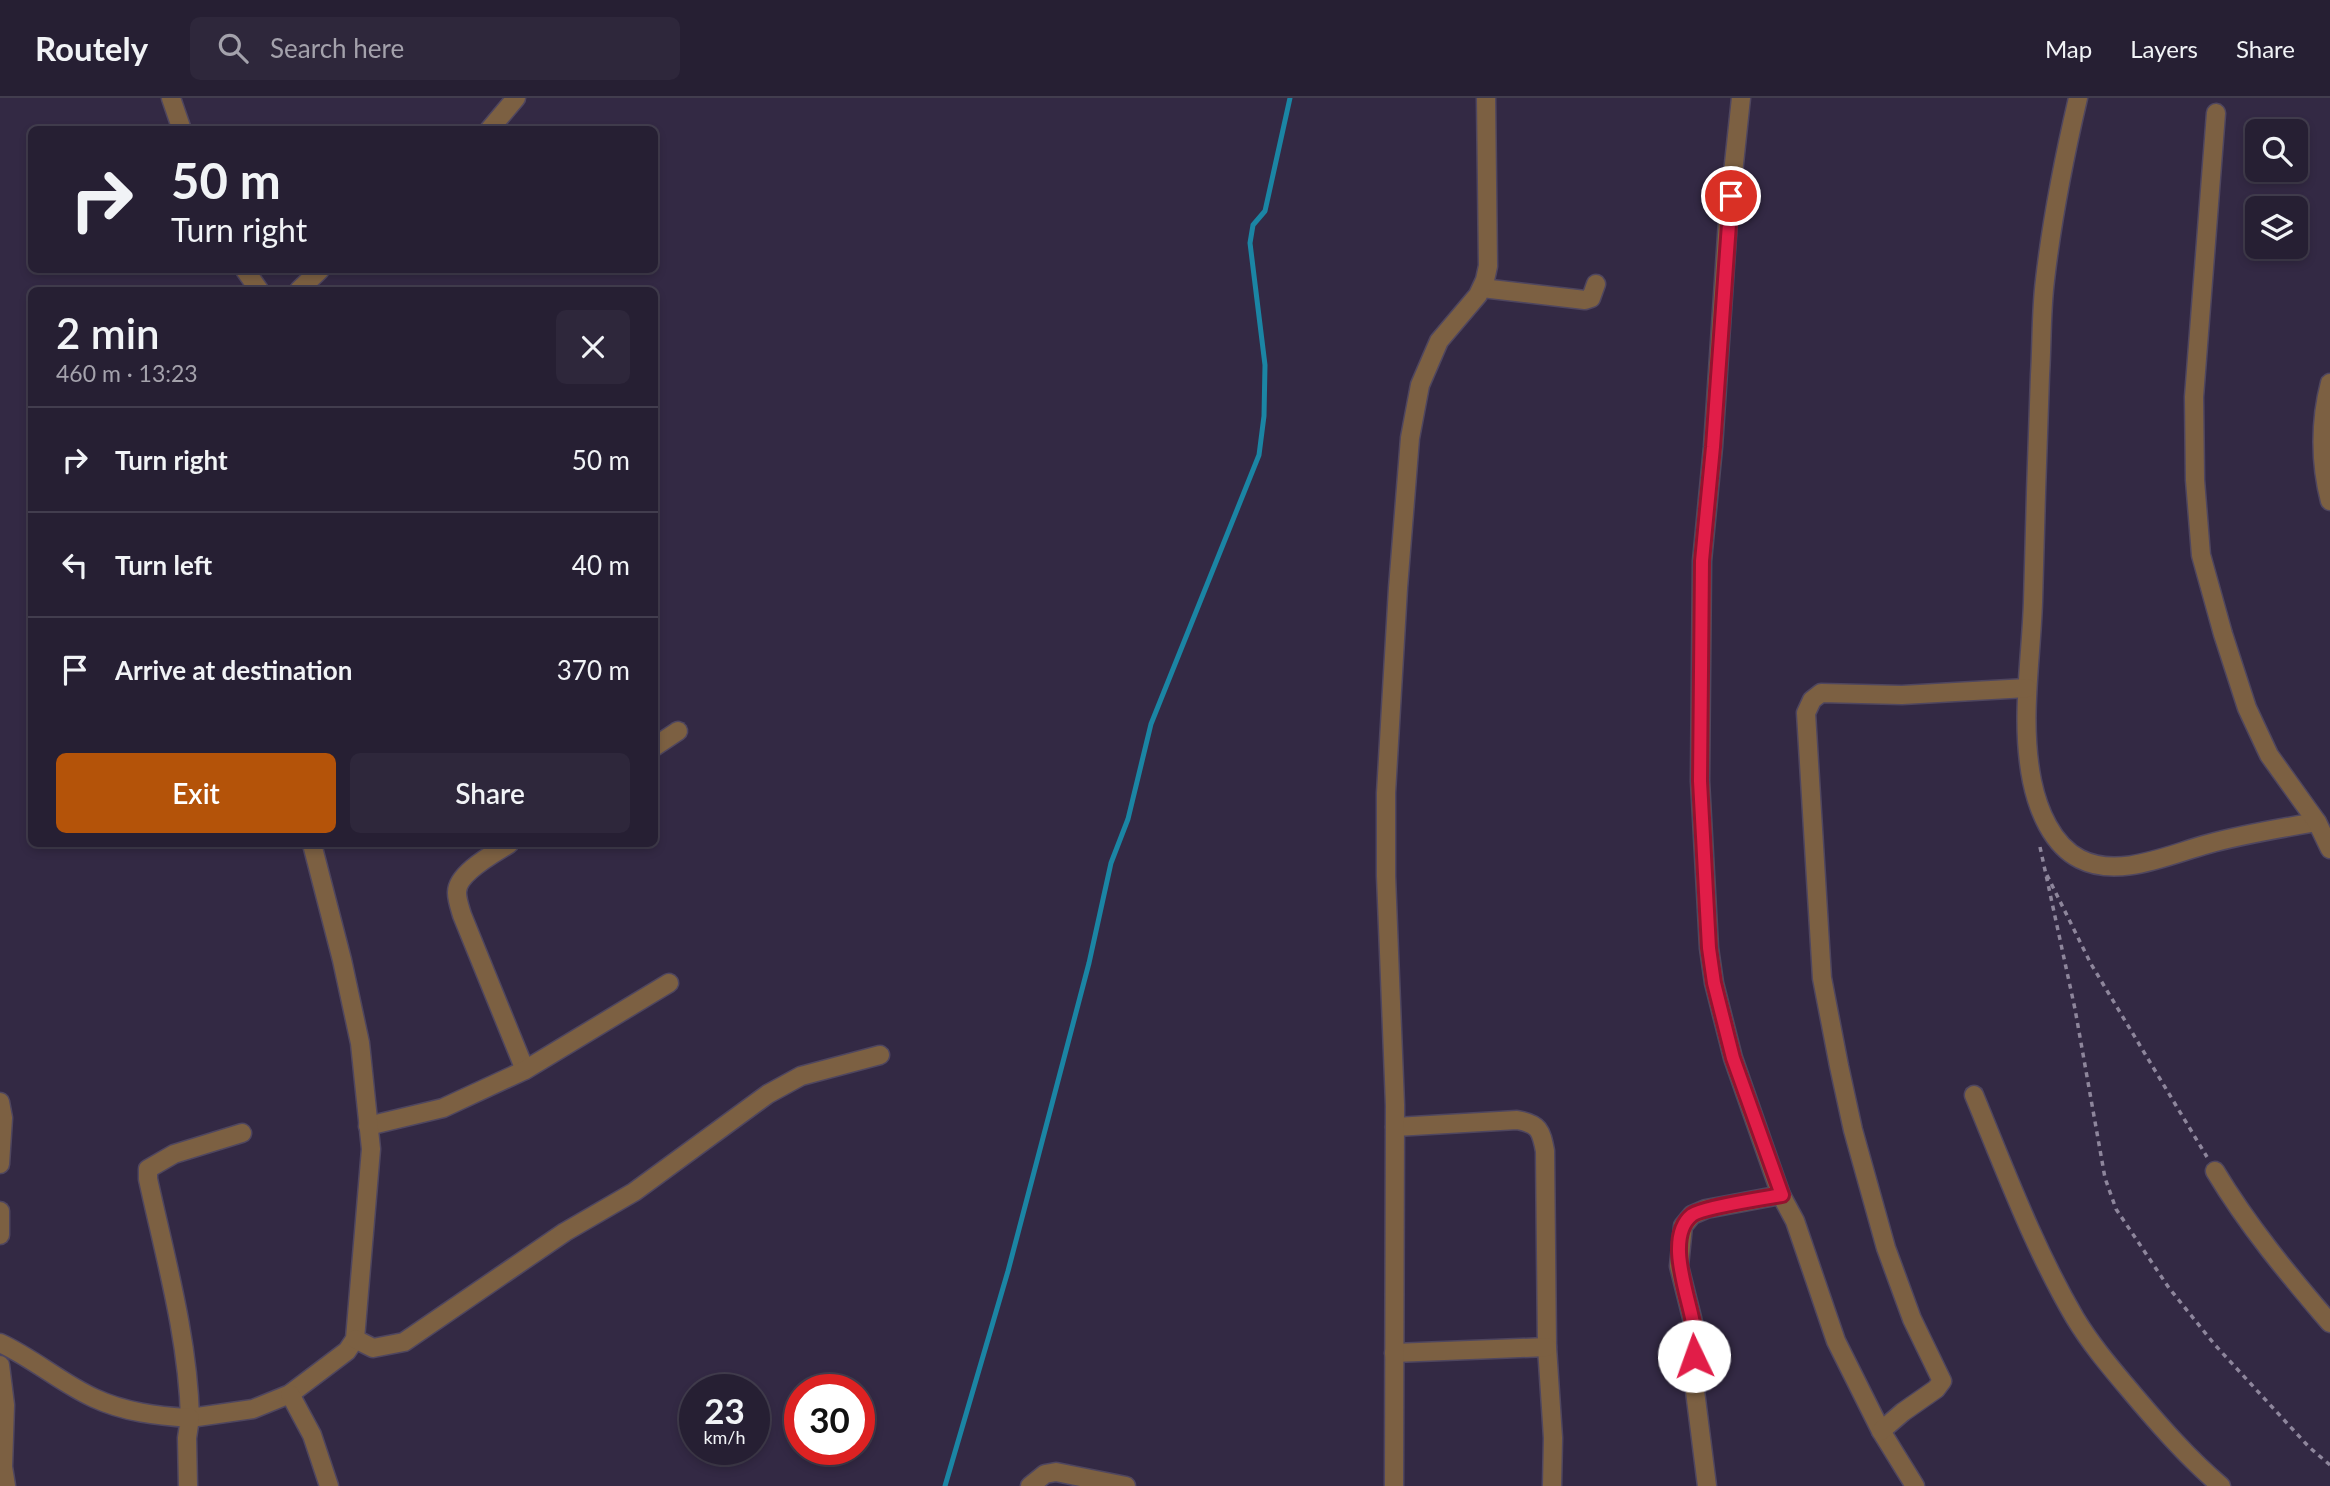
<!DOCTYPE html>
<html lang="en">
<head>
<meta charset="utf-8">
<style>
  body { margin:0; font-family:Lato,sans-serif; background:#2e273b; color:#f1f3f6; height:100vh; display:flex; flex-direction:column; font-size:26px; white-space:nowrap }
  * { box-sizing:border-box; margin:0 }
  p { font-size:23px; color:#a4a2ac }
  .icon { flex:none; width:38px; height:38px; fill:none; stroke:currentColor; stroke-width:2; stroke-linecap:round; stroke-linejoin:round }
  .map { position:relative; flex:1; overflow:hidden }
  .side { position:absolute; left:28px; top:189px; width:630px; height:560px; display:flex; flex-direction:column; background:#261f33; border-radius:10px; box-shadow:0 4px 10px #0003,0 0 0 2px #423d4e }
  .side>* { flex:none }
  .guide { position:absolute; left:28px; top:28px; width:630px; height:147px; border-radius:10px; box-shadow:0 4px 10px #0003,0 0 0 2px #423d4e; background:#261f33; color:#f1f3f6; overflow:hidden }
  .controls { position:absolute; left:2245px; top:21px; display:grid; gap:14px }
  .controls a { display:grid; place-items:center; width:63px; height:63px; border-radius:10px; background:#261f33; box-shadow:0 4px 10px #0003,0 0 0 2px #423d4e; font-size:35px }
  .speed { position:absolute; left:679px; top:1276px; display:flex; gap:14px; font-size:35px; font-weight:700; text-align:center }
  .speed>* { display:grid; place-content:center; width:91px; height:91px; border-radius:50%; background:#261f33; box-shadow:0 4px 10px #0003,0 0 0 2px #423d4e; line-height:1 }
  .speed small { font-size:18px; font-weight:400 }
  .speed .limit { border:10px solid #d22; background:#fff; color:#111 }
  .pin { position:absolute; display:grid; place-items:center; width:60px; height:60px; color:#fff; margin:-30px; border:4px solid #fff; border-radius:50%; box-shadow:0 2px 7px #0007 }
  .me { position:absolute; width:77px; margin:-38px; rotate:357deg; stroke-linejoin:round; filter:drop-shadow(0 0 5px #0008) }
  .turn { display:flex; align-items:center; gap:24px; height:147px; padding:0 28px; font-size:32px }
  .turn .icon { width:91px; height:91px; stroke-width:2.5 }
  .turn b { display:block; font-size:49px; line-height:60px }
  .round { display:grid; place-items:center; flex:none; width:74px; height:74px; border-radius:10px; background:#2e273b }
  .head { display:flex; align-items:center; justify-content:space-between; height:119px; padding:0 28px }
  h1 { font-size:42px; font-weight:600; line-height:52px }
  .action { display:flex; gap:14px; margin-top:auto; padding:14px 28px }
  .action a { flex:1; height:80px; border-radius:10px; background:#b45309; color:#fff; font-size:28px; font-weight:600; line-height:80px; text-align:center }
  .action a+a { background:#2e273b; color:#f1f3f6 }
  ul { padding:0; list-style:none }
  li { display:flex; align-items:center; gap:21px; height:105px; padding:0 28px; border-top:2px solid #423d4e }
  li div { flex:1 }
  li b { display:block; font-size:26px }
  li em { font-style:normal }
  header { display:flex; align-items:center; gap:42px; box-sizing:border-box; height:98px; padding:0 35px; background:#261f33; border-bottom:2px solid #423d4e }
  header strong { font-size:33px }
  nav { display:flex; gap:38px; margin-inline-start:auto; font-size:24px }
  .search { width:490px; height:63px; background:#2e273b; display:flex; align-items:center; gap:18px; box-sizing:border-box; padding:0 24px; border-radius:10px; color:#a4a2ac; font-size:26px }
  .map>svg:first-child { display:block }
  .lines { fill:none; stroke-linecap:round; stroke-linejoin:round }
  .stream { stroke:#1b85a4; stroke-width:5 }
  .minor-casing { stroke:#4f465f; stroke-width:21 }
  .path { stroke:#8e869c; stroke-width:3.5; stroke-dasharray:5 5; stroke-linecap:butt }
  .minor { stroke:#7c6042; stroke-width:18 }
  .route-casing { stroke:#92132f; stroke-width:18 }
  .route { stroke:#e11d48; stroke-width:12 }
</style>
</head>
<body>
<header>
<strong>Routely</strong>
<div class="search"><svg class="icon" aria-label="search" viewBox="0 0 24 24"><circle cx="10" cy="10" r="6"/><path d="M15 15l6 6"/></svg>Search here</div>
<nav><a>Map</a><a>Layers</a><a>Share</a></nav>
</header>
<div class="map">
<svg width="2330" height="1388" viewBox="0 0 2330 1388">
  <rect width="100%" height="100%" fill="#332944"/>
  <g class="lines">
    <polyline class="stream" points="945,1388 1008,1173 1089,865 1111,765 1128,721 1151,626 1259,357 1264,318 1265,267 1250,145 1253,127 1265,113 1290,0"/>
    <g class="minor-casing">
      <g id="minor">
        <polyline points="171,0 182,32"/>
        <polyline points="1741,0 1728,122 1713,349 1702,463 1700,683 1709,850 1714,885 1733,960 1781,1097 1795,1123 1836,1243 1881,1333 1915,1388"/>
        <path d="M2078,0C2064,60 2052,121 2045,182C2041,213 2042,246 2040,277C2037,353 2035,428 2033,504C2031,564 2020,623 2032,683C2038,712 2052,747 2080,761C2119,781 2170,756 2208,746C2244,736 2281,730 2317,724"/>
        <polyline points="2216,15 2194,299 2195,382 2201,457 2223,536 2247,610 2269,657 2317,724 2330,751"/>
        <polyline points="489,32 516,0"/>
        <polyline points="245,172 259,192"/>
        <polyline points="1482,190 1585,202 1591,200 1596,186"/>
        <polyline points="299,192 320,172"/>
        <path d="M2330,285C2320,323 2320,365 2330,403"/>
        <polyline points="654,649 678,633"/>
        <path d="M509,746C495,755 456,775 457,795C457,802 460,810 462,817L525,972"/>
        <path d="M1974,997C2005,1072 2034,1150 2075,1220C2092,1248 2112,1271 2133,1296C2161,1329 2188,1360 2221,1388"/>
        <polyline points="0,1004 3,1020 0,1066"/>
        <polyline points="368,1028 443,1010 525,972 669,885"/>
        <path d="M1395,1029L1517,1022C1539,1026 1541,1032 1545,1053L1547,1249L1553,1340L1552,1388"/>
        <path d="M242,1035L174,1056L148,1071V1081C165,1159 188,1239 190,1320L253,1311L290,1296L347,1253L355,1241L371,1051L360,945L342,862L312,746"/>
        <path d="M2215,1073C2248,1128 2288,1176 2330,1225"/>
        <polyline points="0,1113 0,1137"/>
        <polyline points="355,1241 373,1250 404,1244 565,1134 634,1094 768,996 801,978 880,957"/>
        <path d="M0,1245C33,1260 61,1285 94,1300C124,1314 157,1318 190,1320L187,1340L188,1388"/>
        <polyline points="1394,1255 1547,1249"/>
        <polyline points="0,1267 5,1307 3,1369 6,1388"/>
        <polyline points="290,1296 312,1337 329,1388"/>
        <polyline points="1881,1333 1903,1314 1936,1291 1942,1283 1912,1221 1886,1150 1853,1032 1839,968 1822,880 1806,615 1812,602 1821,595 1902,597 2027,590"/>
        <polyline points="1030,1388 1045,1376 1056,1374 1126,1388"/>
        <polyline points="1394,1388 1395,1007 1386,778 1386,695 1398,490 1410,340 1420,287 1439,243 1478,197 1485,182 1488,168 1486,0"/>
        <polyline points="1707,1388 1694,1285 1695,1232 1679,1168 1683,1128 1692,1117 1706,1111 1781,1097"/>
      </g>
    </g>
    <g class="path">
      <polyline points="2040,749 2075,911 2105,1080 2116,1111 2169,1190 2215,1247 2309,1349 2330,1367"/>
      <polyline points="2047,777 2091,866 2207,1059"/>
    </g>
    <use href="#minor" class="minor"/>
  </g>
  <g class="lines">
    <g class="route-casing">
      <path id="route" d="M1694,1258C1694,1249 1696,1240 1694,1231C1691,1203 1663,1140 1692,1117C1703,1109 1765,1100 1782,1097L1733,960L1714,885L1709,850L1700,683L1702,463L1713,349L1731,98"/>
    </g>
    <use href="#route" class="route"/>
  </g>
</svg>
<div class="controls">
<a><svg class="icon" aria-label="search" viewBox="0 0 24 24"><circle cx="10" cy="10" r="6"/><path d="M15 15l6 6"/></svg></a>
<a><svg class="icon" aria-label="layers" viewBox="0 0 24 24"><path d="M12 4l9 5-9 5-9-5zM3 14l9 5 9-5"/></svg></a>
</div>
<div class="speed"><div>23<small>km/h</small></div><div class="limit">30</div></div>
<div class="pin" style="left:1731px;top:98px;background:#d93025"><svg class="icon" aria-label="arrive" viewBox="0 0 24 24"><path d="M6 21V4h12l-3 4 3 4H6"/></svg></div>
<svg class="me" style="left:1694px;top:1258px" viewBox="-20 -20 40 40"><circle r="19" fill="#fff"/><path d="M0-13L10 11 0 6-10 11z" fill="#e11d48"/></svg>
<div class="guide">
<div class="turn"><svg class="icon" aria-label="right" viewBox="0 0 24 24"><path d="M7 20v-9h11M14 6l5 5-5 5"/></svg><div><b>50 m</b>Turn right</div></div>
</div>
<section class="side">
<div class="head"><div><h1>2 min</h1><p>460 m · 13:23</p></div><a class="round"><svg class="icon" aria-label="close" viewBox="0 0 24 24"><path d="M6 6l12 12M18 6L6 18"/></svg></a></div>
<ul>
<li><svg class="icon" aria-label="right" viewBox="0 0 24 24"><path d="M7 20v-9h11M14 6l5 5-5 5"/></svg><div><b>Turn right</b></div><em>50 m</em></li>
<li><svg class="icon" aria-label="left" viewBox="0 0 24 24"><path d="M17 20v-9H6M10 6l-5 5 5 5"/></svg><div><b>Turn left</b></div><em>40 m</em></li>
<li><svg class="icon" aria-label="arrive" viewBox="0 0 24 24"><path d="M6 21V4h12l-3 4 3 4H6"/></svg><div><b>Arrive at destination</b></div><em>370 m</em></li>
</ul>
<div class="action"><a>Exit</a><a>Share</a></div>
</section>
</div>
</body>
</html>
